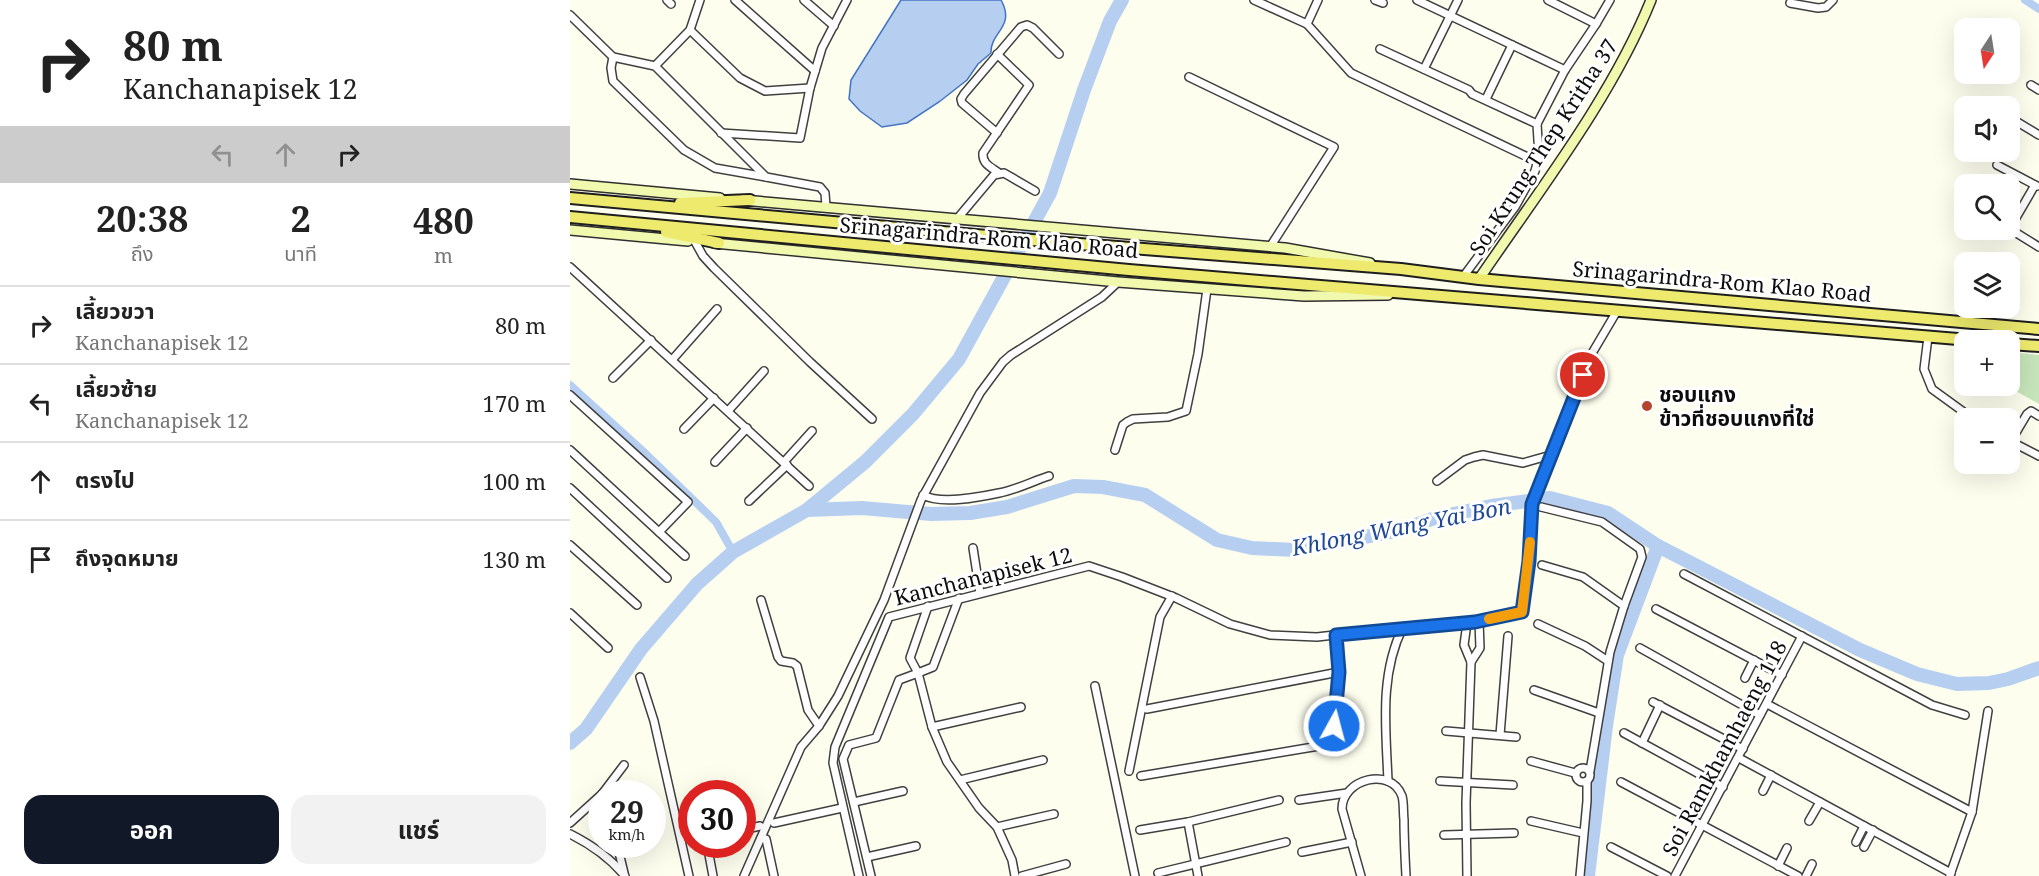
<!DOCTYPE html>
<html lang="th">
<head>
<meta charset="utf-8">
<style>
  body { margin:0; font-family:"Noto Serif","Noto Sans Thai",serif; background:#f2f2f2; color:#222; height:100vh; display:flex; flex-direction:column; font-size:22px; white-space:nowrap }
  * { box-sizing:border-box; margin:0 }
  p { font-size:20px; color:#767676 }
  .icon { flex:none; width:33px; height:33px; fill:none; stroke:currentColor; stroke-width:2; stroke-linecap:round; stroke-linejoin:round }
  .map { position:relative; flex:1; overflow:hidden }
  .sheet { display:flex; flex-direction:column; background:#fff; width:570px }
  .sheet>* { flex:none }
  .guide { background:#fff; color:#222; overflow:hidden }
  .needle { width:39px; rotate:192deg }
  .buttons { position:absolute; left:1384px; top:18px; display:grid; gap:12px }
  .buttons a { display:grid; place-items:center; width:66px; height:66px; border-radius:12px; background:#fff; box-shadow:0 6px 24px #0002; font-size:30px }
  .speed { position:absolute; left:18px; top:780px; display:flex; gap:12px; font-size:30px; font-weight:700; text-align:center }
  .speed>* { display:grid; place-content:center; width:78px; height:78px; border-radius:50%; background:#fff; box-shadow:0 6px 24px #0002; line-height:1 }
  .speed small { font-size:15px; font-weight:400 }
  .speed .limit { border:9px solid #d22; background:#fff; color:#111 }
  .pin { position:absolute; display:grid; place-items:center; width:51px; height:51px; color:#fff; margin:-26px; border:3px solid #fff; border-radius:50%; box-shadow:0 2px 6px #0007 }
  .me { position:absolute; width:66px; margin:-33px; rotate:7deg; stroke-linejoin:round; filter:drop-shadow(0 0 4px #0008) }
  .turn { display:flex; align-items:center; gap:21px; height:126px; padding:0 24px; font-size:27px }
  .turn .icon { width:78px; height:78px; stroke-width:2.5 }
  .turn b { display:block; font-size:42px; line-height:51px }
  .lanes { display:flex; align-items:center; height:57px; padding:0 24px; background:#0003; justify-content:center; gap:30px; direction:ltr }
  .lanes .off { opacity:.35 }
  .eta { display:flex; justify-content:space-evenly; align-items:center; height:102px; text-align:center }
  .eta b { font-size:36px; font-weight:700; line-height:42px }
  .action { display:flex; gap:12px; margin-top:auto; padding:12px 24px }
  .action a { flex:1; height:69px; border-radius:18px; background:#111827; color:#fff; font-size:24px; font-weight:700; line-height:69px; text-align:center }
  .action a+a { background:#f2f2f2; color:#222 }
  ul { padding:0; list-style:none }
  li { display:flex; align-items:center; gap:18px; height:78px; padding:0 24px; border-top:2px solid #e0e0e0 }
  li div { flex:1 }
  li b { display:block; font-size:22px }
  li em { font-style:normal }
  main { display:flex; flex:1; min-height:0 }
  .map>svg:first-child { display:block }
  .green { fill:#c7e5ba }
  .water { fill:#b6cff1; stroke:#4374c3; stroke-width:1.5 }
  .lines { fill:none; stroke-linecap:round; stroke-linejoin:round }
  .canal { stroke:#b6cff1; stroke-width:8 }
  .river { stroke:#b6cff1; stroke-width:14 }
  .street-casing { stroke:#404040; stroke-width:10 }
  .secondary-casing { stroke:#2f2f2f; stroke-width:12 }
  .primary-casing { stroke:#1e1e1e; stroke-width:14 }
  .street { stroke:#fff; stroke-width:7 }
  .secondary { stroke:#f1f9ae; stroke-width:9 }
  .primary { stroke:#eeea6e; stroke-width:10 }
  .route-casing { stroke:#114b97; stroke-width:15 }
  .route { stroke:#1a73e8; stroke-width:10 }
  .slow { stroke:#f59e0b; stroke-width:10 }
  .poi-dot { fill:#b24530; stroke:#fff; stroke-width:2 }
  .labels { text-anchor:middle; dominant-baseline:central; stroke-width:6; stroke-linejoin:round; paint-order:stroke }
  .street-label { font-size:21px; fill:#0d0d0d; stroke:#fff }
  .poi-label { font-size:21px; font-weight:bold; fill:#0d0d0d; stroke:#fff; text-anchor:start }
  .water-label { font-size:22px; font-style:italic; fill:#204995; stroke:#fff }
</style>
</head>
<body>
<main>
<section class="sheet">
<div class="guide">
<div class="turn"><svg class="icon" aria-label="right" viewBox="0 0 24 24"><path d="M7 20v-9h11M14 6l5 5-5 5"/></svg><div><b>80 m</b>Kanchanapisek 12</div></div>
<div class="lanes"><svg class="icon off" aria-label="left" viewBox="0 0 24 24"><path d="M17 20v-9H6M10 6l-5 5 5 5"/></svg><svg class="icon off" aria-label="ahead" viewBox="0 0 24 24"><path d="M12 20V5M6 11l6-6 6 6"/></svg><svg class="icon" aria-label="right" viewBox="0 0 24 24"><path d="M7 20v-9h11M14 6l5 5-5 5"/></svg></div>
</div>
<div class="eta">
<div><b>20:38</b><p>ถึง</p></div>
<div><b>2</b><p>นาที</p></div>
<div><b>480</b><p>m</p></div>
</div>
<ul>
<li><svg class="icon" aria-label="right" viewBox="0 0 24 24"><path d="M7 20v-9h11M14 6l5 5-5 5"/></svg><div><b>เลี้ยวขวา</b><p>Kanchanapisek 12</p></div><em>80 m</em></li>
<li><svg class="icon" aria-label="left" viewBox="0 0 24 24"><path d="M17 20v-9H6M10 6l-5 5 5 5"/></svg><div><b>เลี้ยวซ้าย</b><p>Kanchanapisek 12</p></div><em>170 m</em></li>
<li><svg class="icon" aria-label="ahead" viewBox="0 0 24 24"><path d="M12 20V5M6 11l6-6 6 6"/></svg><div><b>ตรงไป</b></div><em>100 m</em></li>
<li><svg class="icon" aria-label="arrive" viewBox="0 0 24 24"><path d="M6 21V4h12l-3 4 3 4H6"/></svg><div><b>ถึงจุดหมาย</b></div><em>130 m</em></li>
</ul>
<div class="action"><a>ออก</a><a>แชร์</a></div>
</section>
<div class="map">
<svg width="1469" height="876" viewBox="0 0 1469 876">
  <rect width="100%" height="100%" fill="#fdfeee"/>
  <polygon class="green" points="1440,352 1469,355 1469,404 1437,386 1440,386"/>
  <path class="water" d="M331,0H431C446,27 420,32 421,53L408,64L397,80L369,102L337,123L312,127L290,111L279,99L281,80Z"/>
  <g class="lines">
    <g class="canal">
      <polyline points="1455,0 1469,9"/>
      <polyline points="0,385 76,454 146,522 163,552"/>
    </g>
    <g class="river">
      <polyline points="237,510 292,508 361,514 400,513 437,507 504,486 533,487 575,495 647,540 682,548 725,550 831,530 865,518 921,506 980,498 1038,513 1088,546 1290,650 1347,674 1387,684 1419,683 1438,679 1469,668"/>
      <polyline points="0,743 16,729 71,649 127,584 163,552 237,510 295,462 343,414 389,359 480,193 514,90 540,21 552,0"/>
      <polyline points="1018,876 1036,726 1047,655 1088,546"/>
    </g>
    <g class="street-casing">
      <g id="street">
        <polyline points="97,0 101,4"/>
        <polyline points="165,0 245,71"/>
        <polyline points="234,0 264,26"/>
        <polyline points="684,0 737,24 781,73 968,162"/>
        <polyline points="805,0 813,3"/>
        <polyline points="847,0 995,70"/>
        <polyline points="978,0 1026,24"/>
        <polyline points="1220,3 1248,8 1256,7 1263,0"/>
        <polyline points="0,15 43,57 85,66 196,177 250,187 255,193 256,207"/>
        <polyline points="737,24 748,0"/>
        <polyline points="120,30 170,78 195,91 240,88"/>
        <polyline points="810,49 899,90 902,94 967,124 969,156 965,171 945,207 893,277"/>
        <path d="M427,54L459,85L413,153C412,164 421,167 429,173"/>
        <polyline points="43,57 41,68 43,81 114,150 145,168 196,177"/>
        <polyline points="85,66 120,30 130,0"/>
        <polyline points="854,69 888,0"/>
        <polyline points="619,77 764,147 700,247"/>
        <polyline points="1461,85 1469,90"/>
        <polyline points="916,99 942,45"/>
        <polyline points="1444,120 1469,135"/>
        <polyline points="967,124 995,70 1026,24 1040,0"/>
        <polyline points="151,133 230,138 240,88 252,48 277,0"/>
        <polyline points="427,133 392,103 391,99 394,94 451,27 457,25 463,28 489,54"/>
        <polyline points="1427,165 1467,186"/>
        <polyline points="387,219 424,175 434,173 465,191"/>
        <polyline points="1440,228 1465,185"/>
        <polyline points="1440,229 1469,247"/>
        <polyline points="123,238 133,256 144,268 240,362 302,419"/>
        <polyline points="0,267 239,486"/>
        <polyline points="1358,337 1354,369 1362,389 1402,418"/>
        <polyline points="102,360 147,309"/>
        <polyline points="43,378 81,340"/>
        <polyline points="0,395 118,502 89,532"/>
        <polyline points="158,411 194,371"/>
        <polyline points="114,429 144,398"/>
        <polyline points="1440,441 1469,456"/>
        <polyline points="1441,441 1457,414 1461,411 1469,416"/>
        <polyline points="0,450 115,556"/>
        <polyline points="545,450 553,425 557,422 563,419 598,417 616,411 628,354 637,289"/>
        <polyline points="145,462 177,428"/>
        <polyline points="214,462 242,431"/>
        <polyline points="867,481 895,460 904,457 913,455 953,463 981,455"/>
        <polyline points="0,488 97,578"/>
        <path d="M353,495C371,505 410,497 429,493C446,490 463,481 479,476"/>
        <polyline points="179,501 217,465"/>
        <polyline points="971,507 1032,522 1070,549 1072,557 1054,606 1040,652 1020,771"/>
        <polyline points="0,545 67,605"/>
        <polyline points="403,548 410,593"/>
        <polyline points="972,565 1013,577 1054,606"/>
        <polyline points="1114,574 1362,705 1395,715"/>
        <polyline points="191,600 208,657 211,661 223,663 227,666 238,710 249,726"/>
        <polyline points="358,606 340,658 348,673 363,667 389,598"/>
        <polyline points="1086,609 1212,675"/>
        <polyline points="0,613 38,648"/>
        <polyline points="968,624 1015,646 1038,661"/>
        <polyline points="1070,648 1190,715"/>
        <polyline points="901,662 910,648 909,621"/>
        <polyline points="70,677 84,721 119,876"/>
        <polyline points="1175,678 1184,660"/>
        <polyline points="525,686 565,876"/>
        <polyline points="964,690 1029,713"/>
        <polyline points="1083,702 1173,749"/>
        <polyline points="1197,704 1402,812"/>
        <polyline points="577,709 769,672"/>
        <polyline points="362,727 451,707"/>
        <polyline points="876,731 946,737"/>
        <polyline points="1054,733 1153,787"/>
        <polyline points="930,735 938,636"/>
        <polyline points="1072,743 1090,705"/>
        <polyline points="1169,758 1381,873"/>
        <polyline points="961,761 1005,773"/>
        <circle cx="1013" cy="775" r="7"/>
        <polyline points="559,771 590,617 602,596"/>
        <polyline points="571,776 761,744 769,672 766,635"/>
        <polyline points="390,780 473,760"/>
        <path d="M818,781C816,729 809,675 833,627"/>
        <polyline points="870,781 943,785"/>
        <polyline points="1051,782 1228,876"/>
        <polyline points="1193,791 1201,775"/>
        <polyline points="32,794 54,765"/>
        <polyline points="729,800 777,793"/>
        <polyline points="284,802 333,791"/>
        <polyline points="961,821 1013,833"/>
        <polyline points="1239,821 1250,802"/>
        <polyline points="618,822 628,876"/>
        <polyline points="0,823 32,794"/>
        <polyline points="204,823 272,808"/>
        <polyline points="427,827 484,814"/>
        <polyline points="172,830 190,826"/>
        <polyline points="570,830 618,822 709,800"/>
        <path d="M0,834C20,844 41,859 55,876"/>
        <polyline points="874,835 944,833"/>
        <polyline points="196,839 204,876"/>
        <polyline points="1286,842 1294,826"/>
        <polyline points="47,844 54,873"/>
        <polyline points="137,844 143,876"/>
        <polyline points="1041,847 1097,876"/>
        <polyline points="1294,847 1303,830"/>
        <polyline points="732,852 782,842"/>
        <polyline points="297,857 346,846"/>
        <polyline points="1208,866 1217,848"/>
        <polyline points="588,873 716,842"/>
        <polyline points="1380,875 1402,812 1418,711"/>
        <polyline points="174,876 231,747 249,726 268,696 314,600 351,500 410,393 433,362 441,355 532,297 548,282"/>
        <polyline points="289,876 263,763 265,747 319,617 519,566 552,577 606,598 660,624 700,635 747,637 833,627 905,622 952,612 959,561 962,504 1021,355 1047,311"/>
        <polyline points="301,876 273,759 279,745 306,738 329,680 348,673 362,727 377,762 409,808 427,827 442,860 445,876"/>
        <polyline points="452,876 496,864"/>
        <path d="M791,876L772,809C772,779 821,766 832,796C834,803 833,812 834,820C834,838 835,857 836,876"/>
        <polyline points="897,876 896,803 901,662 894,645 897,623"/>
        <polyline points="1010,876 1017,801 1017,781"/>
        <polyline points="1105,876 1232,636"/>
        <polyline points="1236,876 1242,864"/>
      </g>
    </g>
    <g class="secondary-casing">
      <g id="secondary">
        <polyline points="0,184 150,198"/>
        <polyline points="173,200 715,248 800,263"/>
        <polyline points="0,230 118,241"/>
        <polyline points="144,243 548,282 734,296 818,295"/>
        <path d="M909,279C968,192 1042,97 1081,0"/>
      </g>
    </g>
    <g class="primary-casing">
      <g id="primary">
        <polyline points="0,198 484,242 831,269 909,279 1469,329"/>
        <polyline points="110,203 180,200"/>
        <polyline points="0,217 559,270 1400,340"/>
        <polyline points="96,232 149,243"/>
        <polyline points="1440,344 1469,346"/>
      </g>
    </g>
    <use href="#street" class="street"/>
    <use href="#secondary" class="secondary"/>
    <use href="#primary" class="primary"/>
  </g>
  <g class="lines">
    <g class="route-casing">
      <polyline id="route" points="764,726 769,672 766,635 905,622 952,612 959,561 962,504 1013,375"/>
    </g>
    <use href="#route" class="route"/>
    <polyline class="slow" points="919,619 952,612 960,542"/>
  </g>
  <circle class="poi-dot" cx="1077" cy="406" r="6"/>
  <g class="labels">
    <g class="street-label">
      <text transform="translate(973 147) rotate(-57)">Soi Krung Thep Kritha 37</text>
      <text transform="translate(419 237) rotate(5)">Srinagarindra-Rom Klao Road</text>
      <text transform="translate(1152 281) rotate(5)">Srinagarindra-Rom Klao Road</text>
      <text transform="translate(413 576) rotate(-14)">Kanchanapisek 12</text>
      <text transform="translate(1154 748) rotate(-62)">Soi Ramkhamhaeng 118</text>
    </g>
    <g class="poi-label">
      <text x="1089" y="394">ชอบแกง<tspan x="1089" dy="24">ข้าวที่ชอบแกงที่ใช่</tspan></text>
    </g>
    <g class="water-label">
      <text transform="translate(831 526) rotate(-11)">Khlong Wang Yai Bon</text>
    </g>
  </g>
</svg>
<div class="buttons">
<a><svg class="needle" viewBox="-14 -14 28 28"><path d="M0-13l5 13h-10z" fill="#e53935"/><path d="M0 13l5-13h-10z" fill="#767676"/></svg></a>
<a><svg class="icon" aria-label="sound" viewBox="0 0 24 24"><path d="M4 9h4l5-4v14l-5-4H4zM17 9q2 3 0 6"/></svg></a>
<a><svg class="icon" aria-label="search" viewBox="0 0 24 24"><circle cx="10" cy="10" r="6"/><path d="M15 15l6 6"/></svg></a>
<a><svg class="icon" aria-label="layers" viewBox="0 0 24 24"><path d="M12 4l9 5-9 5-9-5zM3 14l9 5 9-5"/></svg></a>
<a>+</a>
<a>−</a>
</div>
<div class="speed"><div>29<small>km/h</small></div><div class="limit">30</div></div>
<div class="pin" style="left:1013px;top:375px;background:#d93025"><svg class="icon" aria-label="arrive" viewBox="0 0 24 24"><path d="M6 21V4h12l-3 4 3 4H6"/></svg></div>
<svg class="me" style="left:764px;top:726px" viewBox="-20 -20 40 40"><circle r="17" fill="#1a73e8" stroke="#fff" stroke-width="3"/><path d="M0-11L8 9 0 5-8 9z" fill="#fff"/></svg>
</div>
</main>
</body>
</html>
